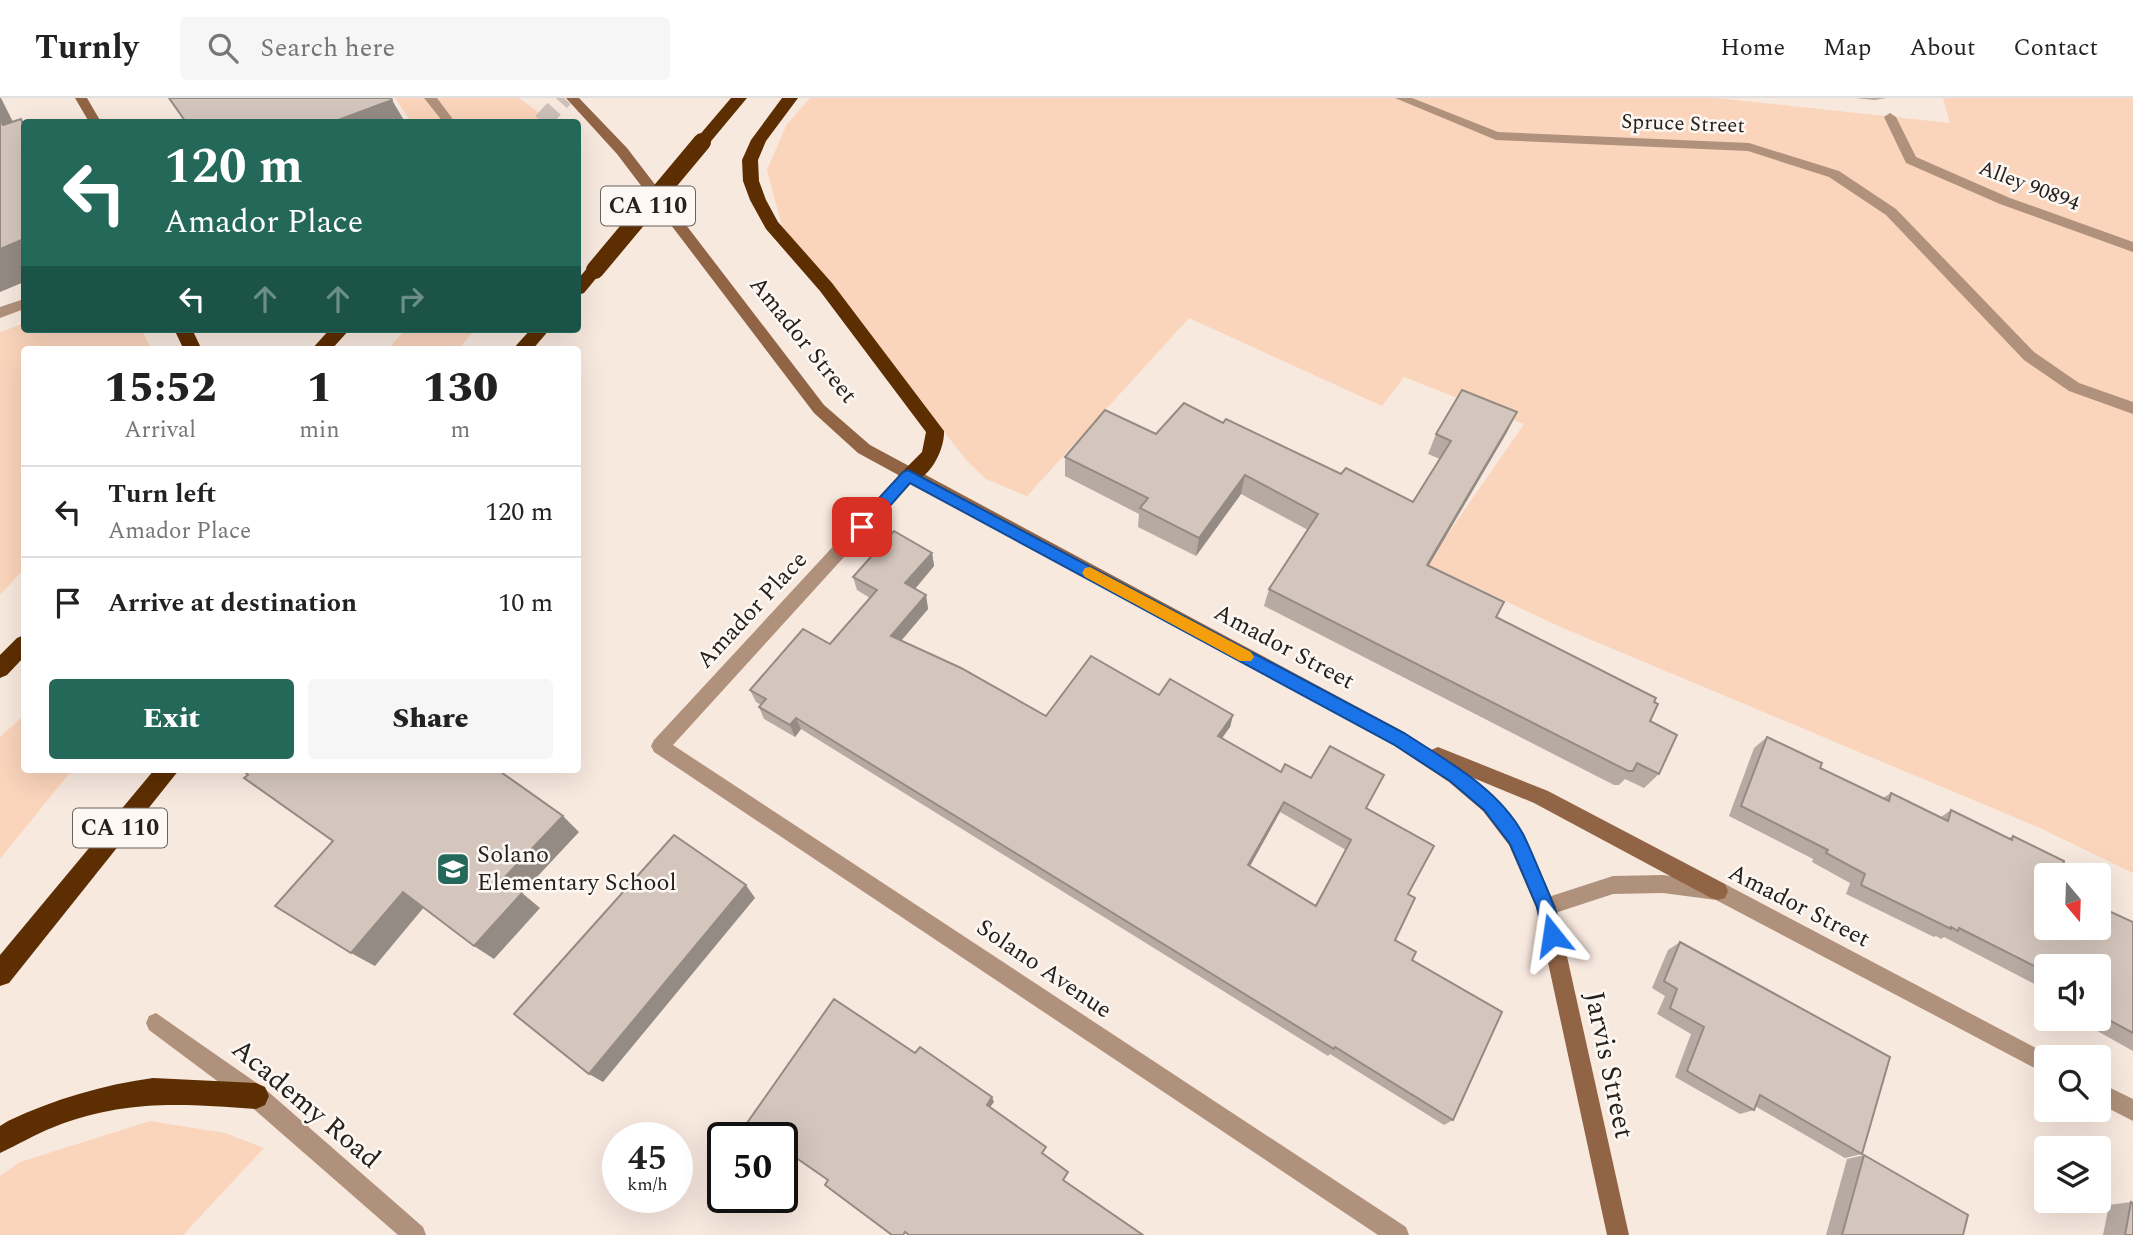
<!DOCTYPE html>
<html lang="en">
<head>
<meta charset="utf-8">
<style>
  body { margin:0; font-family:Spectral,serif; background:#f6f6f6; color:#222; height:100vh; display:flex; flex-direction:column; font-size:26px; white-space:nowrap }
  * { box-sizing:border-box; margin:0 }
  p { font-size:23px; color:#767676 }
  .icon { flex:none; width:38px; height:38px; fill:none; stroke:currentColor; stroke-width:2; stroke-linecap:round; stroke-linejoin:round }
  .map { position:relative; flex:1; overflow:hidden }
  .side { position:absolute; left:21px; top:248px; width:560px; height:427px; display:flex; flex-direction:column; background:#fff; border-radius:7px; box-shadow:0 7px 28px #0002 }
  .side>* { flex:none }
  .hud { position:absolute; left:21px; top:21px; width:560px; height:214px; border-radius:7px; box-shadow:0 7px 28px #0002; background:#24685a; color:#fff; overflow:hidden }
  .needle { width:46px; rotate:161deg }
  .fabs { position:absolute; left:2034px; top:765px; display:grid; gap:14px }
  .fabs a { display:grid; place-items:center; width:77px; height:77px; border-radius:7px; background:#fff; box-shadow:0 7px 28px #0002; font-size:35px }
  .speed { position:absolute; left:602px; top:1024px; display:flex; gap:14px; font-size:35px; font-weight:700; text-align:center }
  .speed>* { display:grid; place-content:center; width:91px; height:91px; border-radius:50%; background:#fff; box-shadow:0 7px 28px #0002; line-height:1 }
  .speed small { font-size:18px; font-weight:400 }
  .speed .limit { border:4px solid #111; border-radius:10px; background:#fff; color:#111 }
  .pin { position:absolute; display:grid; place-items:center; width:60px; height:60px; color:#fff; margin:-30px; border-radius:14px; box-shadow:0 4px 10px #0006 }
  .me { position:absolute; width:77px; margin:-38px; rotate:345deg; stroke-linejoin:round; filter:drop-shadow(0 0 5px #0008) }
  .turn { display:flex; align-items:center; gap:24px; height:147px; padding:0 28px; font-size:32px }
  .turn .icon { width:91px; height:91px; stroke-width:2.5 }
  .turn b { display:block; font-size:49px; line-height:60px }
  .lanes { display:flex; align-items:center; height:66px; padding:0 28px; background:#0003; justify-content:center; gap:35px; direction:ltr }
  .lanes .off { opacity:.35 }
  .eta { display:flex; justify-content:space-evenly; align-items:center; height:119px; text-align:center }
  .eta b { font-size:42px; font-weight:800; line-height:49px }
  .action { display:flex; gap:14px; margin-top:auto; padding:14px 28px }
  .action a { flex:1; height:80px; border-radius:7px; background:#24685a; color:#fff; font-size:28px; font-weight:800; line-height:80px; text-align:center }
  .action a+a { background:#f6f6f6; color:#222 }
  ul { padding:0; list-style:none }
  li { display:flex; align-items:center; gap:21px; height:91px; padding:0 28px; border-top:2px solid #e0e0e0 }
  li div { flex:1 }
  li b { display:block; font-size:26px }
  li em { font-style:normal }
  header { display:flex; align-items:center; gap:42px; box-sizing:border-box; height:98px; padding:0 35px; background:#fff; border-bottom:2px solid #e0e0e0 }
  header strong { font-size:33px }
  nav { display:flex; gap:38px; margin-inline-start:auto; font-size:24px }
  .search { width:490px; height:63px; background:#f6f6f6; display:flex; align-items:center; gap:18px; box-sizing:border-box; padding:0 24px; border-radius:7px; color:#767676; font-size:26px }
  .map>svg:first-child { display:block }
  .green { fill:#fad4bb }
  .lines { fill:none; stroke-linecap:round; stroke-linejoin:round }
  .highway-tunnel { stroke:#cec1b8; stroke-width:18; stroke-dasharray:18 9; stroke-linecap:butt }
  .lane { fill:#b0917b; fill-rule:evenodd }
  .street { fill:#b0917b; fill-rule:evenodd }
  .secondary { fill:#916445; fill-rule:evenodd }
  .highway { fill:#5d2e01; fill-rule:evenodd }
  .highway-bridge { stroke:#5d2e01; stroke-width:18 }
  .wall { fill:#b6aaa2; fill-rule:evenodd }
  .shaded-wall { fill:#948b84 }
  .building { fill:#d4c6bc; stroke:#948b84; stroke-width:2; fill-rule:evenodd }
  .route { fill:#1a73e8; stroke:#114b97; stroke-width:2 }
  .slow { fill:#f59e0b }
  .labels { text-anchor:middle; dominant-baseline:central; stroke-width:5; stroke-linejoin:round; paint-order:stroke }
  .far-street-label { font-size:21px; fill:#26211d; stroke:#fef8f4 }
  .shield { fill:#fef8f4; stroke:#67625e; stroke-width:2 }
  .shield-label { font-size:23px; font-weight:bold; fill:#26211d }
  .street-label { font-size:24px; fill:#26211d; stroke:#fef8f4 }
  .poi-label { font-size:24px; fill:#26211d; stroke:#fef8f4; text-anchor:start }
  .near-street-label { font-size:28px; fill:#26211d; stroke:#fef8f4 }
</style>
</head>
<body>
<header>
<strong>Turnly</strong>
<div class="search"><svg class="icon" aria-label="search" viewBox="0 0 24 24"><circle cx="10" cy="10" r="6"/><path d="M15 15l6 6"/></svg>Search here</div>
<nav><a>Home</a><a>Map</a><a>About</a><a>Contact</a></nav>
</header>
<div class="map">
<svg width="2133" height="1137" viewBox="0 0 2133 1137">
  <rect width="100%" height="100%" fill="#f8e9df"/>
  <g class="green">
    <polygon points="395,0 519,0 552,24 411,24"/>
    <polygon points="810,0 1717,0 1950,25 1943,0 2133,0 2133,775 2040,730 1556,527 1427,466 1524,326 1404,279 1382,308 1189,220 1027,398 986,381 967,363 782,128 767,72 787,26"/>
    <polygon points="24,225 24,231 141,231 152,252 24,252 24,471 0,497 0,234"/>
    <polygon points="406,231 476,231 457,252 387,252"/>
    <polygon points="24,617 24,672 72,672 0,761 0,639"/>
    <polygon points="150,1023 225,1035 264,1050 183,1137 0,1137 0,1078 20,1064"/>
  </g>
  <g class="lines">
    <polyline class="highway-tunnel" points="542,24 564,0"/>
    <g class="lane">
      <polygon points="424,0 437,0 452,20 451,24 439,24 440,20"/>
      <polygon points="1395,0 1412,0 1498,34 1749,45 1839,73 1896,111 2034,254 2079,285 2133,304 2133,316 2069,293 2024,262 1886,117 1829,79 1748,53 1496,42"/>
      <polygon points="1890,15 1896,19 1916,59 2010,100 2133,144 2133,154 2000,106 1906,65 1884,19"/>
    </g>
    <g class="street">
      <polygon points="24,201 24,211 0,220 0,209"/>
      <polygon points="908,372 916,378 914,382 673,647 1406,1129 1409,1137 1378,1137 654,654 651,648 654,642 902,374"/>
      <polygon points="1663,777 1725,786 2053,959 2046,959 2046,976 1716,802 1663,795 1613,796 1546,818 1539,816 1536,809 1539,802 1613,778"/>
      <polygon points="156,915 264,990 423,1129 426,1137 398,1137 248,1006 149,932 146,925 149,918"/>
      <polygon points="2098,984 2133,1001 2133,1023 2098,1005"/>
    </g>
    <g class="secondary">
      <polygon points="75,0 87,0 101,24 89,24"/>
      <polygon points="566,0 579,0 627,50 824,307 870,347 1404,634 1431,652 1438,649 1548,693 1725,786 1728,793 1725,800 1718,802 1711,800 1534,705 1471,679 1497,701 1523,735 1556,809 1629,1137 1607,1137 1536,809 1509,747 1483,713 1449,684 1392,646 858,355 814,315 617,56"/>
    </g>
    <g class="highway">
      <polygon points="731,0 747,0 707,48 697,48 694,44 697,40"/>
      <path d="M782,0H798L766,43L758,62L759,83L766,102L778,124L832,185L944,333C945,353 926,391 901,383L898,378L922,354L926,334L820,193L766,131L750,102L743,83L742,62L751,42Z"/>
      <polygon points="595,166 603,172 584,195 578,197 578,181 589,168"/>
      <polygon points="174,231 192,231 202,252 184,252"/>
      <polygon points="330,231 350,231 331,252 311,252"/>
      <polygon points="531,231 550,231 532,252 512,252"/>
      <polygon points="24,537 24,559 7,577 0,580 0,557 17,540"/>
      <polygon points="154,672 179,672 9,885 0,888 0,857"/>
      <path d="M153,980L256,985L265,989L269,998L265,1007L256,1011C181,1006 126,1001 54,1029C35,1036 18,1047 0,1055V1028L8,1023C55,1001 102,987 153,980Z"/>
    </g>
    <polyline class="highway-bridge" points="595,172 702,44"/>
  </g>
  <g class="wall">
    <polygon points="1855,0 1886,0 1875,2"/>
    <polygon points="1517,314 1507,334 1429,467 1496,519 1654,604 1650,623 1659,676 1644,690 1625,681 1619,687 1614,687 1264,508 1269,491 1308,432 1241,396 1196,458 1138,429 1139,416 1065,378 1065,359 1156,336 1223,325 1341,376 1413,404 1440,361 1428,356 1436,336"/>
    <path d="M932,455L934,468L915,491L926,497L928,511L901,543L1046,618L1159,597L1233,617L1230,629L1222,640L1281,674L1366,710L1408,796L1395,842L1412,862L1453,1022L1444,1027L1330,956L1328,958L801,631L795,639L764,621L759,609L761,607L756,604L750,592L830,546L870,500L857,492L853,479ZM1280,714L1346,752L1315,807L1250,768Z"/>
    <polygon points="1767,639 1820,670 1883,700 1891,695 1941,719 1951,712 2009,740 2013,738 2046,830 2133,824 2133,953 2074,920 2098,920 2098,868 2046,868 2046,892 1944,839 1941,841 1936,838 1934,839 1846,796 1850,785 1812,764 1813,761 1729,718 1754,650"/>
    <polygon points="1680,844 1862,1056 1845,1060 1755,1008 1754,1012 1740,1016 1675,979 1691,936 1657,916 1665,898 1652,890 1668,852"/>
    <polygon points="1864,1057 1963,1137 1826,1137 1847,1061"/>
    <polygon points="2131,1104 2133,1137 2103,1137 2109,1107"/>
  </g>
  <g class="shaded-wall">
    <polygon points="0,0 1,0 24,46 3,27 0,21"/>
    <polygon points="392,2 405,24 333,24"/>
    <polygon points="24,141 24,184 0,194 0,151"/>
    <polygon points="1517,314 1507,334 1419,484 1427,467"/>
    <polygon points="1245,377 1241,396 1196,458 1199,440"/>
    <polygon points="932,455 934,468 908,499 905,485"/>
    <polygon points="926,497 928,511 894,551 891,538"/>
    <polygon points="1233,617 1230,629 1215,650 1218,638"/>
    <polygon points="796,620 801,631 795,639 790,627"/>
    <polygon points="1284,704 1280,714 1245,777 1248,767"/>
    <polygon points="563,718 579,734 522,795 540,810 494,861 474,848 503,781"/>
    <polygon points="746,787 755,800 603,984 589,976"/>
    <polygon points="403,794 425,808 375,868 351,855"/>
    <polygon points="992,999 994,1004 988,1012 987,1007"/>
  </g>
  <g class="building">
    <polygon points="169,0 391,0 392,2 333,24 181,24 185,23"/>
    <polygon points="0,21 3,27 21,21 24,28 24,141 0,151"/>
    <polygon points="1462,292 1517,314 1427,467 1504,504 1496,519 1656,600 1654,604 1658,606 1650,623 1677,637 1659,676 1637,665 1633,673 1628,673 1269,491 1318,416 1245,377 1199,440 1140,410 1148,400 1065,359 1105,312 1156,336 1184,305 1223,325 1226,321 1341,376 1346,370 1413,404 1451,343 1436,336"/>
    <path d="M894,433L932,455L905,485L926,497L891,538L961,570L1046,618L1091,558L1159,597L1170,581L1233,617L1218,638L1281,674L1285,666L1311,680L1330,648L1384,677L1366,710L1434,748L1408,796L1415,800L1395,842L1416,854L1412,862L1502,914L1453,1022L1335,949L1334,951L796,620L790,627L759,609L766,601L750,592L803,531L830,546L877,492L853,479ZM1284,704L1351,742L1316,808L1248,767Z"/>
    <polygon points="1767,639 1822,665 1820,670 1889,703 1891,695 1948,723 1951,712 2012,742 2013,738 2064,763 2061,777 2046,777 2046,830 2098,830 2098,808 2133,824 2133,935 2098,916 2098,868 2046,868 2046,874 1959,830 1958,833 1951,829 1951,831 1861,787 1865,776 1826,755 1828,752 1741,708"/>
    <polygon points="243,672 498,672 563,718 503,781 522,795 474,848 403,794 351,855 275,808 333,743 244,680 248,677"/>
    <polygon points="674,737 746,787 589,976 514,916"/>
    <polygon points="1680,844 1890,959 1862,1056 1760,997 1754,1012 1687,973 1704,929 1670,910 1677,891 1664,883"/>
    <polygon points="834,901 915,955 920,949 992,999 987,1007 1046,1049 1042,1055 1068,1074 1063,1082 1143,1137 909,1137 905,1134 903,1137 892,1137 825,1087 828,1082 782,1050 782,1040 767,1040 747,1025"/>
    <polygon points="1864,1057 1968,1117 1963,1137 1842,1137"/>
    <polygon points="2131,1104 2133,1105 2133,1137 2125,1137"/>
  </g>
  <path class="route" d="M908,372L1404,635C1447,663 1498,690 1523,736C1532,754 1539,773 1547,791C1553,806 1564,828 1558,843L1552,846L1545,843L1537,809L1510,746L1484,712L1450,683L1393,646L910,385L867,434H856L854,429L856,425L903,374Z"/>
  <polygon class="slow" points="1090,469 1251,554 1254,559 1251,563 1240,563 1085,479 1082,475 1085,470"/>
  <defs>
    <g id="school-square" transform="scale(1.75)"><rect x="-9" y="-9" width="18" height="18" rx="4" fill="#24685a" stroke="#fef8f4"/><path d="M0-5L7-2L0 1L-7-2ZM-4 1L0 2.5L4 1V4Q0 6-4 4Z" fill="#fff"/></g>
  </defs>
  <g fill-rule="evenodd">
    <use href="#school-square" x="453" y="771"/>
  </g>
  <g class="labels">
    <g class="far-street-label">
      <text transform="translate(1683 26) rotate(2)">Spruce Street</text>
      <text transform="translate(2029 88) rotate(21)">Alley 90894</text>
    </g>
    <g class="shield">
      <rect x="601" y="88.5" width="94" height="39" rx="5"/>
      <rect x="73" y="710.5" width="94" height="39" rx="5"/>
    </g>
    <g class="shield-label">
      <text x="648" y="108">CA 110</text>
      <text x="120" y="730">CA 110</text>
    </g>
    <g class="street-label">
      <text transform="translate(803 242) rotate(51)">Amador Street</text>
      <text transform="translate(752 512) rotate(-47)">Amador Place</text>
      <text transform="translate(1284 549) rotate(28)">Amador Street</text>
      <text transform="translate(1799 808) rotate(27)">Amador Street</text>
      <text transform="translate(1044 871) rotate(34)">Solano Avenue</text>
    </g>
    <g class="poi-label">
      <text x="477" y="757">Solano<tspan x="477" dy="28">Elementary School</tspan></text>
    </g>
    <g class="near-street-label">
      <text transform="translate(1609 967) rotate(78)">Jarvis Street</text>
      <text transform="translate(306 1006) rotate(40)">Academy Road</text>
    </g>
  </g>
</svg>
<div class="fabs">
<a><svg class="needle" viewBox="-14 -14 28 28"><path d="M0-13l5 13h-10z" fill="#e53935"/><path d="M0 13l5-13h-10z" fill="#767676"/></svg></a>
<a><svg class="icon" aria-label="sound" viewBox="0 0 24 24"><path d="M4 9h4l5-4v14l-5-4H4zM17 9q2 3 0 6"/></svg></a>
<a><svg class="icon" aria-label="search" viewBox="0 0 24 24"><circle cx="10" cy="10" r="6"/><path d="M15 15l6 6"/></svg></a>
<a><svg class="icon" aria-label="layers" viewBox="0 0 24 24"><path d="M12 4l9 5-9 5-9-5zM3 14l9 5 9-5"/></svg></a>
</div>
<div class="speed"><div>45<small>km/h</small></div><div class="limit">50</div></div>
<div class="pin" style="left:862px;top:429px;background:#d93025"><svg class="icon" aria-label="arrive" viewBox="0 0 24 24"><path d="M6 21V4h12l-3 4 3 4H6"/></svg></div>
<svg class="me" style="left:1552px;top:837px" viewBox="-20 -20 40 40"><path d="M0-17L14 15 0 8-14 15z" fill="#1a73e8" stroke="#fff" stroke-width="4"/></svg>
<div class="hud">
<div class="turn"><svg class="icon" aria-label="left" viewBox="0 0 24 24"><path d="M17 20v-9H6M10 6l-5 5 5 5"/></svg><div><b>120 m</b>Amador Place</div></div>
<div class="lanes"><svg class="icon" aria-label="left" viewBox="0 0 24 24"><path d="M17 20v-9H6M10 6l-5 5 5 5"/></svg><svg class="icon off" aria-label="ahead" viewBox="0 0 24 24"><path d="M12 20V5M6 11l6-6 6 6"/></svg><svg class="icon off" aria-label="ahead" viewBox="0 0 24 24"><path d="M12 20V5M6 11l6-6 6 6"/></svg><svg class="icon off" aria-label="right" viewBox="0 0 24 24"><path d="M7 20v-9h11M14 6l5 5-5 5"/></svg></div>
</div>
<section class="side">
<div class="eta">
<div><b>15:52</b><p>Arrival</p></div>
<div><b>1</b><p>min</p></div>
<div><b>130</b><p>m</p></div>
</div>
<ul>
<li><svg class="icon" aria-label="left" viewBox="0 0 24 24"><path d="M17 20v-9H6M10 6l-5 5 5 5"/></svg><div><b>Turn left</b><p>Amador Place</p></div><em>120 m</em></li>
<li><svg class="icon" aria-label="arrive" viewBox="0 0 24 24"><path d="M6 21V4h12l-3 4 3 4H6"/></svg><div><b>Arrive at destination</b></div><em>10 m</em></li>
</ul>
<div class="action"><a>Exit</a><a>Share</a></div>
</section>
</div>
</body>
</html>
